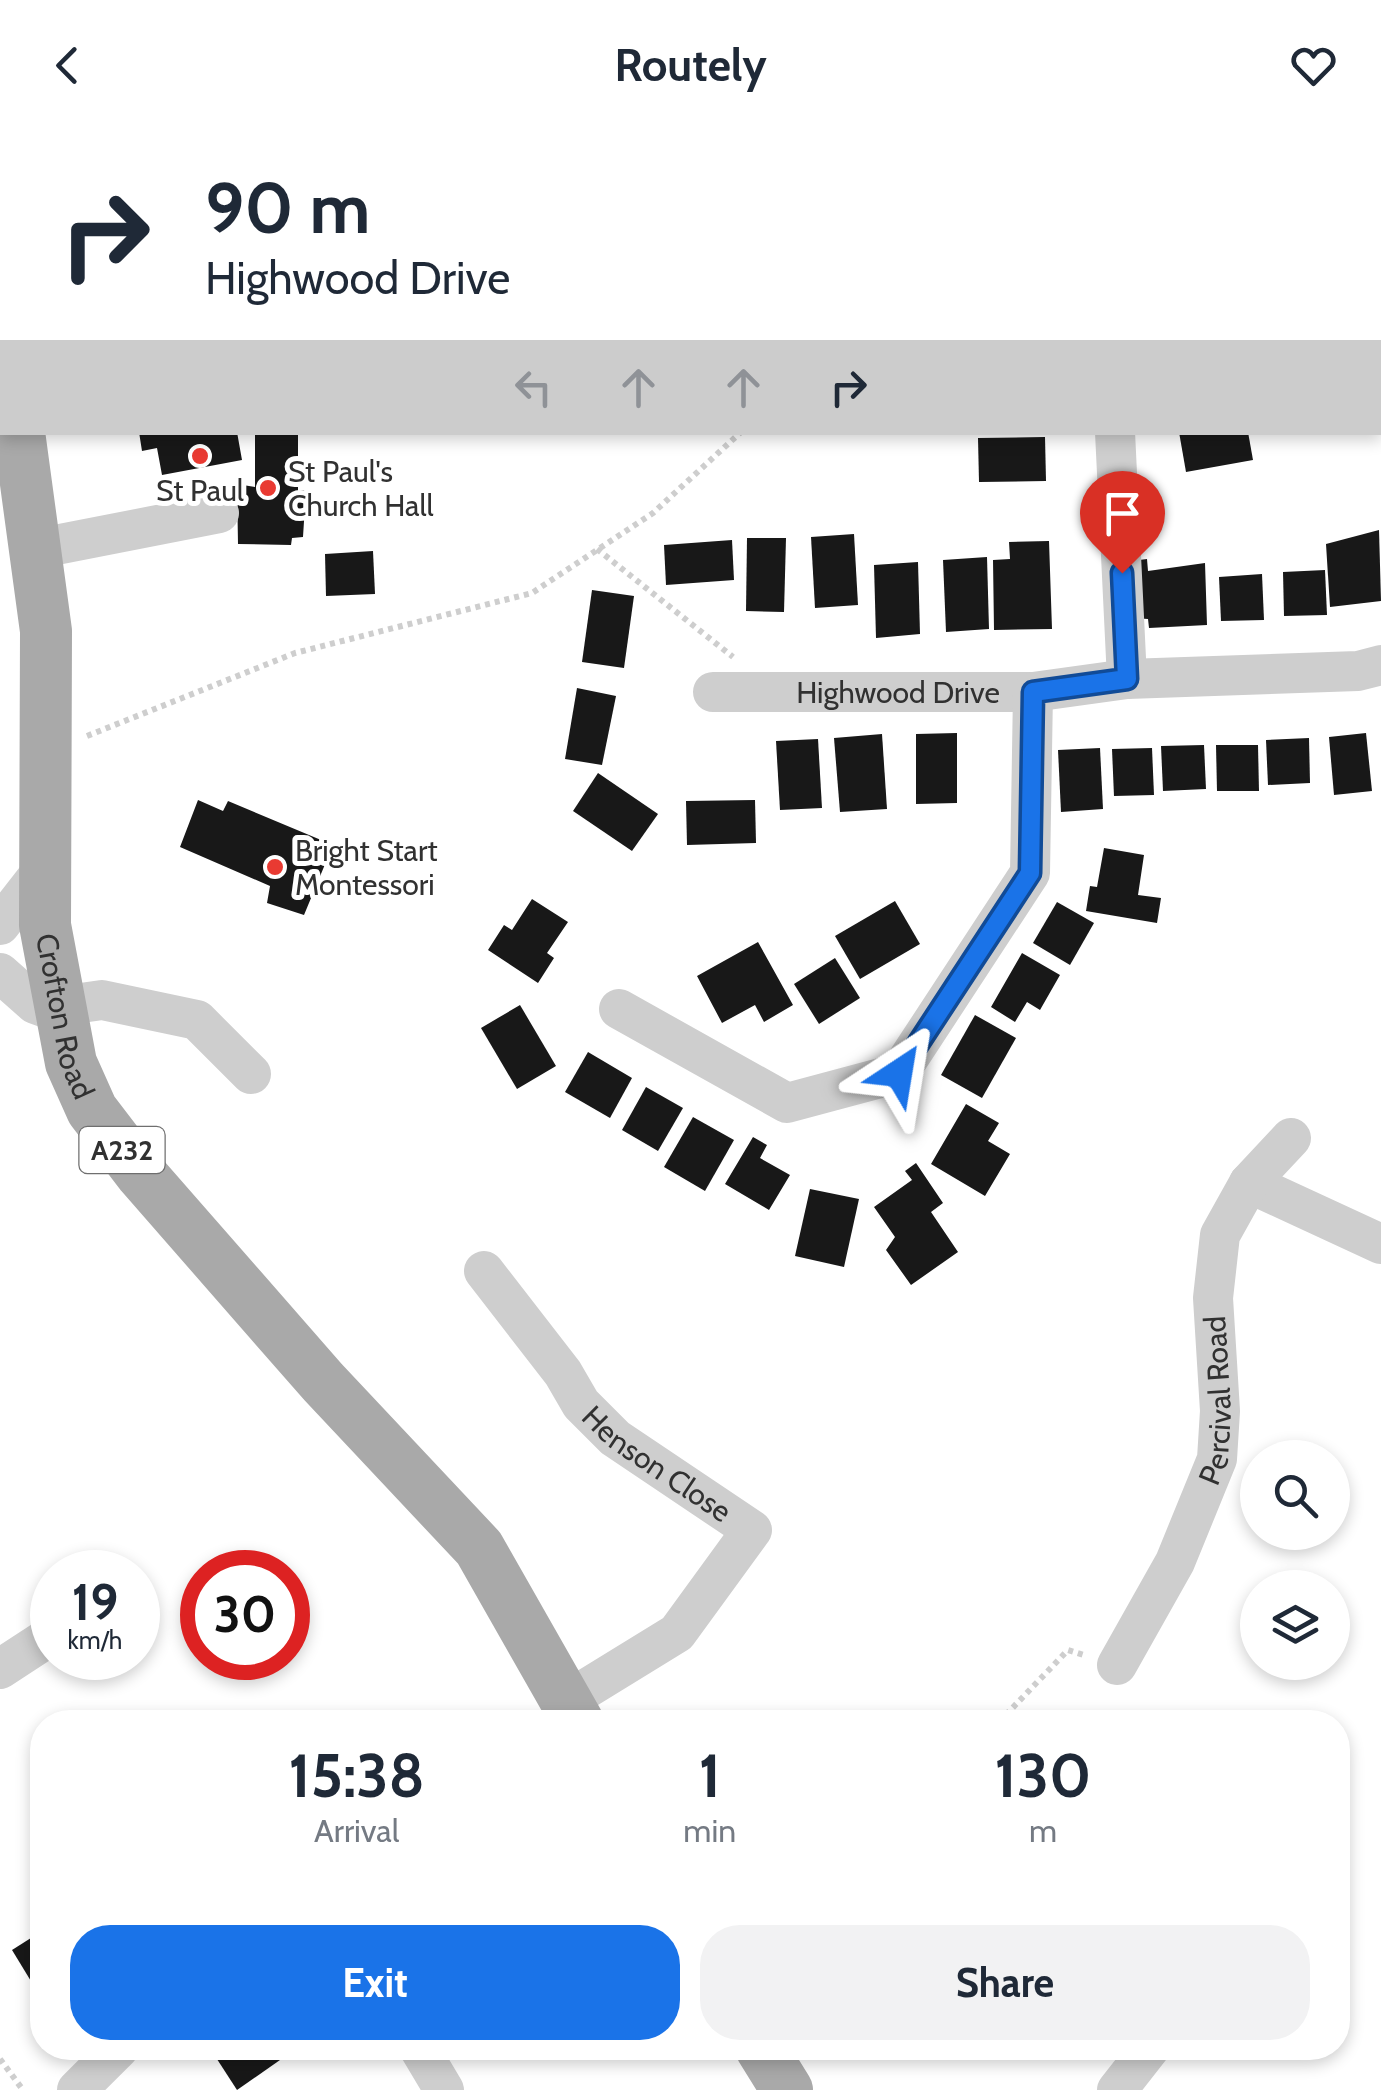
<!DOCTYPE html>
<html lang="en">
<head>
<meta charset="utf-8">
<style>
  body { margin:0; font-family:Cabin,sans-serif; background:#f2f2f3; color:#1f2937; height:100vh; display:flex; flex-direction:column; font-size:38px; white-space:nowrap }
  * { box-sizing:border-box; margin:0 }
  p { font-size:32px; color:#747a83 }
  .icon { flex:none; width:55px; height:55px; fill:none; stroke:currentColor; stroke-width:2; stroke-linecap:round; stroke-linejoin:round }
  .map { position:relative; flex:1; overflow:hidden }
  .drawer { position:absolute; left:30px; top:1580px; width:1320px; height:350px; display:flex; flex-direction:column; background:#fff; border-radius:40px; box-shadow:0 5px 15px #0003 }
  .drawer>* { flex:none }
  .hud { position:absolute; left:0px; top:0px; width:1382px; height:305px; box-shadow:0 5px 15px #0003; background:#fff; color:#1f2937; overflow:hidden }
  .controls { position:absolute; left:1240px; top:1310px; display:grid; gap:20px }
  .controls a { display:grid; place-items:center; width:110px; height:110px; border-radius:50%; background:#fff; box-shadow:0 5px 15px #0003; font-size:50px }
  .speed { position:absolute; left:30px; top:1420px; display:flex; gap:20px; font-size:50px; font-weight:700; text-align:center }
  .speed>* { display:grid; place-content:center; width:130px; height:130px; border-radius:50%; background:#fff; box-shadow:0 5px 15px #0003; line-height:1 }
  .speed small { font-size:25px; font-weight:400 }
  .speed .limit { border:15px solid #d22; background:#fff; color:#111 }
  .pin { position:absolute; display:grid; place-items:center; width:85px; height:85px; color:#fff; margin:-102px -42px; border-radius:50% 50% 50% 0; rotate:-45deg; box-shadow:0 0 10px #0007 }
  .pin .icon { rotate:45deg }
  .me { position:absolute; width:110px; margin:-55px; rotate:33deg; stroke-linejoin:round; filter:drop-shadow(0 0 8px #0008) }
  .turn { display:flex; align-items:center; gap:35px; height:210px; padding:0 40px; font-size:45px }
  .turn .icon { width:130px; height:130px; stroke-width:2.5 }
  .turn b { display:block; font-size:70px; line-height:85px }
  .lanes { display:flex; align-items:center; height:95px; padding:0 40px; background:#0003; justify-content:center; gap:50px; direction:ltr }
  .lanes .off { opacity:.35 }
  .eta { display:flex; justify-content:space-evenly; align-items:center; height:170px; text-align:center }
  .eta b { font-size:60px; font-weight:700; line-height:70px }
  .action { display:flex; gap:20px; margin-top:auto; padding:20px 40px }
  .action a { flex:1; height:115px; border-radius:40px; background:#1a73e8; color:#fff; font-size:40px; font-weight:700; line-height:115px; text-align:center }
  .action a+a { background:#f2f2f3; color:#1f2937 }
  header { display:flex; justify-content:space-between; align-items:center; height:130px; padding:0 40px; background:#fff; font-size:45px; font-weight:700 }
  .map>svg:first-child { display:block }
  .building { fill:#181818 }
  .lines { fill:none; stroke-linecap:round; stroke-linejoin:round }
  .path { stroke:#cecece; stroke-width:6; stroke-dasharray:5 5; stroke-linecap:butt }
  .minor { stroke:#cecece; stroke-width:40 }
  .major { stroke:#a9a9a9; stroke-width:52 }
  .route-casing { stroke:#114b97; stroke-width:25 }
  .route { stroke:#1a73e8; stroke-width:18 }
  .poi-dot { fill:#e93a32; stroke:#fff; stroke-width:4 }
  .labels { text-anchor:middle; dominant-baseline:central; stroke-width:10; stroke-linejoin:round; paint-order:stroke }
  .shield { fill:#fff; stroke:#6f6f6f; stroke-width:2.5 }
  .shield-label { font-size:28px; font-weight:bold; fill:#313131 }
  .poi-label { font-size:30px; fill:#313131; stroke:#fff; text-anchor:start }
  .street-label { font-size:30px; fill:#313131; stroke:#fff }
</style>
</head>
<body>
<header><svg class="icon" aria-label="back" viewBox="0 0 24 24"><path d="M15 5l-7 7 7 7"/></svg>Routely<svg class="icon" aria-label="heart" viewBox="0 0 24 24"><path d="M12 20l-8-8c-3-5 5-10 8-4 3-6 11-1 8 4z"/></svg></header>
<div class="map">
<svg width="1381" height="1960" viewBox="0 0 1381 1960">
  <rect width="100%" height="100%" fill="#fff"/>
  <g class="building">
    <polygon points="139,302 237,302 242,330 162,345 157,318 142,321"/>
    <polygon points="255,302 298,302 298,361 306,360 303,407 292,408 291,415 238,414 237,354 255,357"/>
    <polygon points="1179,302 1248,302 1253,330 1186,342"/>
    <polygon points="1045,307 1046,351 979,352 978,308"/>
    <polygon points="1379,400 1381,471 1330,477 1326,414"/>
    <polygon points="854,404 858,475 815,478 811,407"/>
    <polygon points="747,408 786,408 784,482 746,481"/>
    <polygon points="732,410 734,450 666,455 664,415"/>
    <polygon points="1049,411 1052,499 994,500 993,430 1010,429 1009,412"/>
    <polygon points="373,421 375,464 326,466 325,424"/>
    <polygon points="987,427 989,499 946,502 943,430"/>
    <polygon points="1147,429 1148,441 1205,433 1207,495 1149,498 1148,489 1132,488 1131,431"/>
    <polygon points="918,432 920,504 876,508 874,435"/>
    <polygon points="1325,440 1327,485 1284,486 1283,442"/>
    <polygon points="1262,444 1264,490 1221,491 1219,447"/>
    <polygon points="592,460 634,466 624,538 582,532"/>
    <polygon points="577,558 616,566 602,635 565,629"/>
    <polygon points="957,603 957,673 916,674 916,604"/>
    <polygon points="1366,603 1372,661 1334,665 1329,607"/>
    <polygon points="882,604 887,679 840,682 834,608"/>
    <polygon points="1309,608 1310,653 1268,655 1266,610"/>
    <polygon points="818,609 822,678 780,680 776,611"/>
    <polygon points="1204,615 1206,659 1163,661 1161,616"/>
    <polygon points="1216,615 1258,615 1259,661 1217,661"/>
    <polygon points="1100,618 1103,679 1061,682 1058,620"/>
    <polygon points="1152,618 1154,665 1114,666 1112,619"/>
    <polygon points="598,643 658,684 632,721 573,681"/>
    <polygon points="198,670 223,681 228,671 333,715 304,785 267,773 270,756 180,717"/>
    <polygon points="755,670 756,713 687,715 686,671"/>
    <polygon points="1104,718 1144,725 1138,765 1161,768 1157,793 1086,781 1090,756 1097,757"/>
    <polygon points="532,769 568,792 547,823 554,828 538,853 488,820 504,795 512,800"/>
    <polygon points="895,771 920,814 860,849 835,806"/>
    <polygon points="1057,772 1094,793 1070,835 1033,813"/>
    <polygon points="758,812 793,875 764,892 755,875 722,893 697,846"/>
    <polygon points="1022,823 1060,845 1040,880 1027,872 1015,892 991,877"/>
    <polygon points="835,828 860,868 819,894 794,854"/>
    <polygon points="520,875 556,936 517,959 481,898"/>
    <polygon points="975,885 1016,908 982,968 941,945"/>
    <polygon points="588,922 632,948 610,988 565,962"/>
    <polygon points="646,957 683,978 658,1021 622,1000"/>
    <polygon points="966,974 999,993 988,1011 1010,1024 985,1066 931,1034"/>
    <polygon points="693,987 734,1010 705,1061 664,1037"/>
    <polygon points="753,1007 767,1015 760,1028 790,1045 769,1080 725,1054"/>
    <polygon points="916,1033 943,1073 931,1082 958,1122 911,1155 886,1120 895,1107 874,1077 912,1050 905,1041"/>
    <polygon points="810,1059 859,1069 844,1137 795,1126"/>
    <polygon points="42,1801 42,1858 37,1861 12,1820"/>
    <polygon points="228,1918 272,1918 280,1930 237,1960 215,1926"/>
  </g>
  <g class="lines">
    <g class="path">
      <polyline points="1218,2 1222,0"/>
      <polyline points="597,419 733,527"/>
      <polyline points="87,606 295,523 532,463 653,383 741,302"/>
      <polyline points="999,1592 1068,1520 1087,1526"/>
      <polyline points="0,1929 23,1960"/>
    </g>
    <g class="minor">
      <polyline points="667,2 671,0"/>
      <polyline points="1115,302 1127,549"/>
      <polyline points="35,419 219,383"/>
      <path id="s1" d="M713,562H1033L1127,549L1358,541L1381,535"/>
      <polyline points="0,795 46,736"/>
      <polyline points="0,843 35,874 46,878 102,870 197,890 251,944"/>
      <polyline points="619,879 787,973 899,943 1030,743 1033,562"/>
      <polyline points="1249,1053 1381,1114"/>
      <path id="s2" d="M484,1141L563,1243L581,1274L615,1308L752,1400L677,1503L568,1570"/>
      <path id="s3" d="M1117,1535L1175,1432L1217,1329L1220,1281L1213,1168L1220,1105L1249,1053L1291,1008"/>
      <polyline points="0,1539 52,1505"/>
      <polyline points="419,1918 444,1960"/>
      <polyline points="77,1960 119,1918"/>
      <polyline points="1117,1960 1150,1918"/>
    </g>
    <g class="major">
      <polyline points="19,2 19,0"/>
      <path id="s4" d="M19,302L46,501L45,795L71,933L92,980L141,1044L323,1252L479,1418L578,1592"/>
      <polyline points="761,1918 787,1960"/>
    </g>
  </g>
  <g class="lines">
    <g class="route-casing">
      <polyline id="route" points="899,943 1030,743 1033,562 1127,549 1122,443"/>
    </g>
    <use href="#route" class="route"/>
  </g>
  <g class="poi-dot">
    <circle cx="200" cy="326" r="10"/>
    <circle cx="268" cy="358" r="10"/>
    <circle cx="275" cy="737" r="10"/>
  </g>
  <g class="labels">
    <rect class="shield" x="79.5" y="997" width="85" height="46" rx="8"/>
    <g class="shield-label">
      <text x="122" y="1020">A232</text>
    </g>
    <g class="poi-label">
      <text x="288" y="341">St Paul's<tspan x="288" dy="34">Church Hall</tspan></text>
      <text x="200" y="360" text-anchor="middle">St Paul</text>
      <text x="295" y="720">Bright Start<tspan x="295" dy="34">Montessori</tspan></text>
    </g>
    <g class="street-label">
      <text stroke="none"><textPath href="#s1" startOffset="185">Highwood Drive</textPath></text>
      <text stroke="none"><textPath href="#s4" startOffset="588">Crofton Road</textPath></text>
      <text stroke="none"><textPath href="#s3" startOffset="288">Percival Road</textPath></text>
      <text stroke="none"><textPath href="#s2" startOffset="262">Henson Close</textPath></text>
    </g>
  </g>
</svg>
<div class="controls">
<a><svg class="icon" aria-label="search" viewBox="0 0 24 24"><circle cx="10" cy="10" r="6"/><path d="M15 15l6 6"/></svg></a>
<a><svg class="icon" aria-label="layers" viewBox="0 0 24 24"><path d="M12 4l9 5-9 5-9-5zM3 14l9 5 9-5"/></svg></a>
</div>
<div class="speed"><div>19<small>km/h</small></div><div class="limit">30</div></div>
<div class="pin" style="left:1122px;top:443px;background:#d93025"><svg class="icon" aria-label="arrive" viewBox="0 0 24 24"><path d="M6 21V4h12l-3 4 3 4H6"/></svg></div>
<svg class="me" style="left:899px;top:943px" viewBox="-20 -20 40 40"><path d="M0-17L14 15 0 8-14 15z" fill="#1a73e8" stroke="#fff" stroke-width="4"/></svg>
<div class="hud">
<div class="turn"><svg class="icon" aria-label="right" viewBox="0 0 24 24"><path d="M7 20v-9h11M14 6l5 5-5 5"/></svg><div><b>90 m</b>Highwood Drive</div></div>
<div class="lanes"><svg class="icon off" aria-label="left" viewBox="0 0 24 24"><path d="M17 20v-9H6M10 6l-5 5 5 5"/></svg><svg class="icon off" aria-label="ahead" viewBox="0 0 24 24"><path d="M12 20V5M6 11l6-6 6 6"/></svg><svg class="icon off" aria-label="ahead" viewBox="0 0 24 24"><path d="M12 20V5M6 11l6-6 6 6"/></svg><svg class="icon" aria-label="right" viewBox="0 0 24 24"><path d="M7 20v-9h11M14 6l5 5-5 5"/></svg></div>
</div>
<section class="drawer">
<div class="eta">
<div><b>15:38</b><p>Arrival</p></div>
<div><b>1</b><p>min</p></div>
<div><b>130</b><p>m</p></div>
</div>
<div class="action"><a>Exit</a><a>Share</a></div>
</section>
</div>
</body>
</html>
